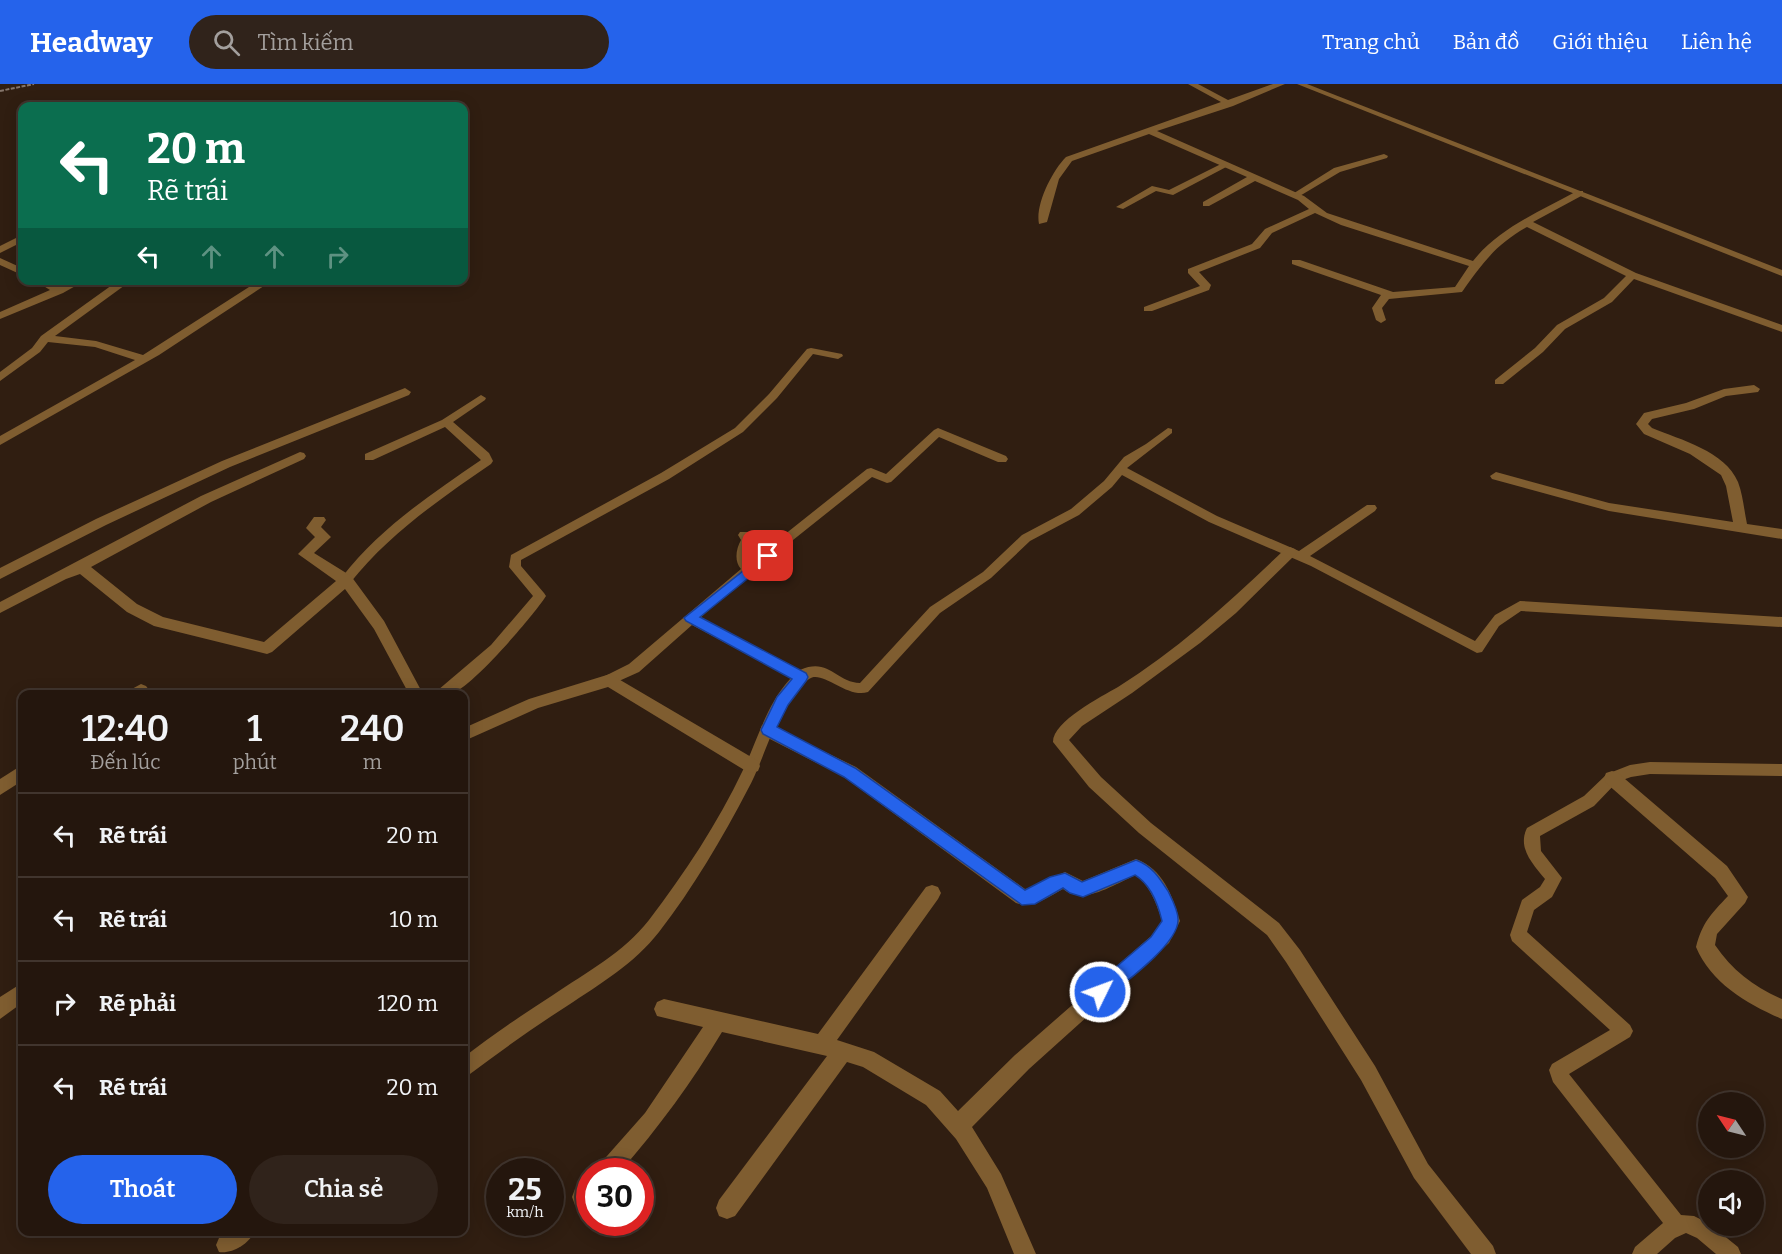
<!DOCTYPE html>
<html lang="vi">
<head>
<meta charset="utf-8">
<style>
  body { margin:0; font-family:Bitter,serif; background:#30231b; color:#f1f3f6; height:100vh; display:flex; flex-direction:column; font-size:22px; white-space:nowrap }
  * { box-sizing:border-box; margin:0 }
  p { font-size:20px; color:#a39f9d }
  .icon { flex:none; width:33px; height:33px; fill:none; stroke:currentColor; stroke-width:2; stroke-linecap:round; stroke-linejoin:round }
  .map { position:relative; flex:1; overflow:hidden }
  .panel { position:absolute; left:18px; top:606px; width:450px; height:546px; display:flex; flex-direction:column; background:#24160d; border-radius:12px; box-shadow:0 3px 15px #0003,0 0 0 2px #41352e }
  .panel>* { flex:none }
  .top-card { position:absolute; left:18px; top:18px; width:450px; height:183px; border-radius:12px; box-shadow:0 3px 15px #0003,0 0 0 2px #41352e; background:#0b6e4f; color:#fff; overflow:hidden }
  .needle { width:39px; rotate:305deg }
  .controls { position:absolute; left:1698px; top:1008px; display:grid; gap:12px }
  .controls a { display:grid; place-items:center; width:66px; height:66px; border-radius:50%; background:#24160d; box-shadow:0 3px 15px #0003,0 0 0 2px #41352e; font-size:30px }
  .speed { position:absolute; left:486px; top:1074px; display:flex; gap:12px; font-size:30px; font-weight:700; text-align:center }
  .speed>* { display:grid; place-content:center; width:78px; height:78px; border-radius:50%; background:#24160d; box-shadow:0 3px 15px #0003,0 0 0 2px #41352e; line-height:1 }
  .speed small { font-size:15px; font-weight:400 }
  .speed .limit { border:9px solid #d22; background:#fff; color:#111 }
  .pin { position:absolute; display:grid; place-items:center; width:51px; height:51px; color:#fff; margin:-26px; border-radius:12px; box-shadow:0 3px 9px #0006 }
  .me { position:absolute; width:66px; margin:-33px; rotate:48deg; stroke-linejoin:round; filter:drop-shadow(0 0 4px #0008) }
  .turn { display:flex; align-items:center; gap:21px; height:126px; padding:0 30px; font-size:27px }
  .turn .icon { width:78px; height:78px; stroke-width:2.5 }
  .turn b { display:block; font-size:42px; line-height:51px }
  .lanes { display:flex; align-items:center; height:57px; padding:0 30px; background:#0003; justify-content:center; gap:30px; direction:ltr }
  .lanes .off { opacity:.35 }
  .eta { display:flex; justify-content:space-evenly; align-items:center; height:102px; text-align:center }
  .eta b { font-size:36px; font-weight:600; line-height:42px }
  .action { display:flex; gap:12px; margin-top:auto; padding:12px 30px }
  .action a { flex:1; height:69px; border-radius:36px; background:#2563eb; color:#fff; font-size:24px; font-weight:600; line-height:69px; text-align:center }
  .action a+a { background:#30231b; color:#f1f3f6 }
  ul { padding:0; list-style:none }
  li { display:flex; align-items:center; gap:18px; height:84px; padding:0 30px; border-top:2px solid #41352e }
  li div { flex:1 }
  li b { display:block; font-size:22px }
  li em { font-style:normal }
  header { display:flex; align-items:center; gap:36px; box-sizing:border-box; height:84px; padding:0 30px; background:#2563eb; color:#fff }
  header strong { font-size:28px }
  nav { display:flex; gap:33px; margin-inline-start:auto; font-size:21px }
  .search { width:420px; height:54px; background:#30231b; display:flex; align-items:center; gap:15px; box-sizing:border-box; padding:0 21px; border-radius:33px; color:#a39f9d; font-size:22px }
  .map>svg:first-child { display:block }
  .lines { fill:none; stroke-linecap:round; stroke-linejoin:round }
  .path { stroke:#85756a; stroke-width:2; stroke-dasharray:4 1.5; stroke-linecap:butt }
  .lane { fill:#7f5d30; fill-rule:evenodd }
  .street { fill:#7f5d30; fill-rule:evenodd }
  .route { fill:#2563eb; stroke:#184099; stroke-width:1.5 }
</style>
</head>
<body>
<header>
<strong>Headway</strong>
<div class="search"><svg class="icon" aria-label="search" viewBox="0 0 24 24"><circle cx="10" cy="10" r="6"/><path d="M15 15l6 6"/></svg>Tìm kiếm</div>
<nav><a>Trang chủ</a><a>Bản đồ</a><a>Giới thiệu</a><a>Liên hệ</a></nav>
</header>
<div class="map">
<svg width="1782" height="1170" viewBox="0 0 1782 1170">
  <rect width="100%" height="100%" fill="#301e11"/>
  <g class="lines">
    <polyline class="path" points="0,7 34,0"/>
    <g class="lane">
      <polygon points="1297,0 1307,0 1782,186 1782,192"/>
      <polygon points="1384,70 1388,72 1387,74 1340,88 1298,113 1291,111 1334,84"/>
      <polygon points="1223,79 1230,81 1173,111 1156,107 1123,125 1116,123 1152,102 1169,106"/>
      <path d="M811,264L842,270L843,272L838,275L813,270L777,314L743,348L669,395L521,476V482L544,509L546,512L544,515C531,534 470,606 450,610C446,611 441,610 436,610L438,606L491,561L533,512L509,483L511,471L661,389L735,344L769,310L807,265Z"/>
      <path d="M481,311L486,314L485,316L453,338L489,369L493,377L491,380C440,415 389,450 350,499H342L340,496L342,493C380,444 430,411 481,376L445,343L373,376H365V370L442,336Z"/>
      <path d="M938,344L1006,372L1008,375L1006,378H998L939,353L891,398L887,399L872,393L738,500L700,534L800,586C829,573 835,598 860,599L930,523L983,488L1022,451L1071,425L1104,397L1124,373L1146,360L1168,344L1172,345V349L1127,384L1217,432L1299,467L1367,421H1375L1377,424L1375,427L1310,472L1475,557L1495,531L1520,517L1782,533V543L1521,527L1499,542L1482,568L1477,569L1311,482L1209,438L1122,391L1112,403L1079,431L1030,457L991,494L940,529L868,608C847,615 822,585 809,595C776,619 767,671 748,705C722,755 693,804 659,848C634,880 600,900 567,922C534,943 502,966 470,990L464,993V973C492,951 522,931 553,911C587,888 623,869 649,836C684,790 718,739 743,686C758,655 767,619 791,594L692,541L639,588L610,601L605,600L603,596L605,592L629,580L741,485C734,477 736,465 741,456L738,451L740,448H748L753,456L749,463L750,478L867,385L871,384L886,390L934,346Z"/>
      <path d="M1650,678L1782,680V692L1650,690L1631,693L1617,698L1594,722L1540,752L1541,767L1562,794L1552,813L1534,826L1527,848L1630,941L1633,947L1630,953L1569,990L1681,1131L1694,1132L1708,1139V1142H1712L1738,1163L1741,1170H1716L1697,1154L1686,1149L1675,1154L1657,1170H1632L1635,1163L1663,1139L1553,998L1549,986L1552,980L1610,946L1512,857L1510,851L1522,816L1540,803L1545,795C1533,780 1517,764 1527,744L1584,712L1607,690L1630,681Z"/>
      <path d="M228,1148H254C249,1160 232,1170 219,1168L216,1161L219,1154Z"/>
    </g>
    <g class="street">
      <path d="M1188,0H1198L1228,16L1273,0H1285L1233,22L1157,47L1304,112L1327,129L1473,177C1499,144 1541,127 1577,107H1583V111L1533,138L1636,189L1782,241V248L1634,195L1612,218L1565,245L1543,268L1503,300H1495V296L1535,264L1557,241L1604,214L1626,192L1527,143C1495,161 1482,180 1462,208L1389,215L1382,224L1386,236L1381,239L1376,236L1372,224L1381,211L1292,180V176H1300L1393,208L1455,203L1469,182L1341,141L1315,129L1272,149L1260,164L1199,188L1211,201L1209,206L1152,227H1144V223L1200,202L1188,189V185L1252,160L1265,145L1309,125L1298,116L1255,97L1209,122H1203V118L1247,93L1149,50L1072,77L1059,95L1047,138L1039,140C1035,121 1052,87 1066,73L1221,18Z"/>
      <polygon points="22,151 22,158 0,169 0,162"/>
      <polygon points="0,174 22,184 22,191 0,181"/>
      <polygon points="34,196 48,196 58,202 71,196 86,196 63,209 0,235 0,228 50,206"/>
      <polygon points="119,196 132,196 55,252 96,257 143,271 260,196 273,196 159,271 0,361 0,352 135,276 95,263 48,258 40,268 0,297 0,288 32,264 41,252"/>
      <path d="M1754,301L1760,305L1758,308L1726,312L1694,325L1652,335L1648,340L1652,344C1681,356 1725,367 1738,398C1743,411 1744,426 1747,440L1782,445V455L1609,427L1492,395L1490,392L1496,388L1609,419L1733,438L1726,402L1721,391L1690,370L1644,350L1636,340L1644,329L1686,319L1724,305Z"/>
      <polygon points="405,304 411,308 409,311 230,383 106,441 0,495 0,484 96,435 222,377"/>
      <polygon points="300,368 304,369 306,372 304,375 211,418 91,483 137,520 163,533 264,558 336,497 298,470 315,453 306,444 314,433 324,433 326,436 321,443 331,453 314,469 351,492 384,537 423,610 409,610 374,545 345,505 272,568 267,570 154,542 127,528 80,490 66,495 0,529 0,518 201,412"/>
      <path d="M1290,463L1295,465L1297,468L1295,471L1236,529L1200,559L1132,609L1082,642L1069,656L1101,693L1151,739L1279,839L1300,866L1375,982L1428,1080L1493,1162L1496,1170H1471L1414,1094L1361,996L1286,878L1267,851L1139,749L1089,703L1053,658C1053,637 1101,613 1118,603C1180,564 1233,515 1285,465Z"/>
      <polygon points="610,590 758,677 760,682 758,687 752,689 746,687 608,603 538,624 464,657 464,644 529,615"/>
      <polygon points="141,600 146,602 149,606 146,610 128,610 130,606"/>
      <path d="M768,640L856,683L1025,805L1032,804L1065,788L1083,797L1136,775C1163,785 1172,811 1180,837L1169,859L1029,985L972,1043L1001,1090L1036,1170H1014L987,1104L956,1055L926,1021L863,983L847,978L735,1132L727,1135L719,1132L716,1124L719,1116L827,972L722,948C692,998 659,1043 620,1088H596L599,1081L645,1029L703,943L657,932L654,925L657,918L664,915L818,950L926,803L932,801L938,803L941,809L938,815L837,956L874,968L940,1007L958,1027L1015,971L1157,847L1162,836C1156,819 1151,803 1136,791C1114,800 1084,822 1063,805C1048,813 1033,825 1016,819L844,693L762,651L760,646L762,641Z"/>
      <polygon points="22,681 22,697 0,711 0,695"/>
      <path d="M1612,687L1618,689L1727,782L1748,813L1745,819L1717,850L1715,861C1732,886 1754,903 1782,915V935C1747,920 1711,899 1696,863C1702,839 1711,830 1728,812L1715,794L1606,699L1604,694L1606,689Z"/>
      <polygon points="22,899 22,919 0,935 0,913"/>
      <polygon points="590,1096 590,1121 583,1124 575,1121 572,1113 575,1105"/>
    </g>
  </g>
  <path class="route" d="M768,467L774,472L772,475L700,533L806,589L808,593L806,597L788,621L777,643L855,684L1025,806L1050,793L1065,789L1082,798L1136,776C1152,782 1159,793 1168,807C1172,815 1179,828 1178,837C1177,861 1124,899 1106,914L1100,916L1094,914L1092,908L1094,902L1151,853L1162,837C1158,820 1150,800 1135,791L1083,813L1070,809L1063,804L1035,820L1022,821L844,693L763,650L761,646L777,613L792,595L686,537L684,534Z"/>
</svg>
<div class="controls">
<a><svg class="needle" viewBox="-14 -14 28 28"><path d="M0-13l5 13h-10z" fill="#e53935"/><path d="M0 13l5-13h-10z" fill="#a39f9d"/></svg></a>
<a><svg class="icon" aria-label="sound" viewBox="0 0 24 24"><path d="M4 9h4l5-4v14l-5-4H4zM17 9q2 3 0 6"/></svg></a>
</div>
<div class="speed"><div>25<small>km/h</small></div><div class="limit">30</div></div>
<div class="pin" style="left:768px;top:472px;background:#d93025"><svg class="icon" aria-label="arrive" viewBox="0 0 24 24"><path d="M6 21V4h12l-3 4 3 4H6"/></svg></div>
<svg class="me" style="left:1100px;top:908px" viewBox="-20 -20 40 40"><circle r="17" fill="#2563eb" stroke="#fff" stroke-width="3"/><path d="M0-11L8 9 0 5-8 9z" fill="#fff"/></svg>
<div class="top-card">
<div class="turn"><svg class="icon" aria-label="left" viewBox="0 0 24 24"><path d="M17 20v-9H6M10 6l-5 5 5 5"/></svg><div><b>20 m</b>Rẽ trái</div></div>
<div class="lanes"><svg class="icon" aria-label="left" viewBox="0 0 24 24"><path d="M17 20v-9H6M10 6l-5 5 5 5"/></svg><svg class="icon off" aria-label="ahead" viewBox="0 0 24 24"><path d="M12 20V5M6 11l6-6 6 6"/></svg><svg class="icon off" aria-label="ahead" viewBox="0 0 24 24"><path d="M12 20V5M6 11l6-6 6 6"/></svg><svg class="icon off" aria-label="right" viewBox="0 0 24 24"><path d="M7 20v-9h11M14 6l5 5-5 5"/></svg></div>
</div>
<section class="panel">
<div class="eta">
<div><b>12:40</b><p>Đến lúc</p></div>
<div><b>1</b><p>phút</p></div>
<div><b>240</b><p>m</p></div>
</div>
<ul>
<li><svg class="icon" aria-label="left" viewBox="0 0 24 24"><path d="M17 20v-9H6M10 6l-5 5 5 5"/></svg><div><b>Rẽ trái</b></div><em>20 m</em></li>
<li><svg class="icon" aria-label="left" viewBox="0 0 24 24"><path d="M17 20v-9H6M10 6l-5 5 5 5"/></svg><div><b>Rẽ trái</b></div><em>10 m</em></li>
<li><svg class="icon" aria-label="right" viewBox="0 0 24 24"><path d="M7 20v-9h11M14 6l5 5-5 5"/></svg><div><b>Rẽ phải</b></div><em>120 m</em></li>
<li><svg class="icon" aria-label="left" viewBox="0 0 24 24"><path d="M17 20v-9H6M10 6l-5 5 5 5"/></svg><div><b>Rẽ trái</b></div><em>20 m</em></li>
</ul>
<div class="action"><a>Thoát</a><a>Chia sẻ</a></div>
</section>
</div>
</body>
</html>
